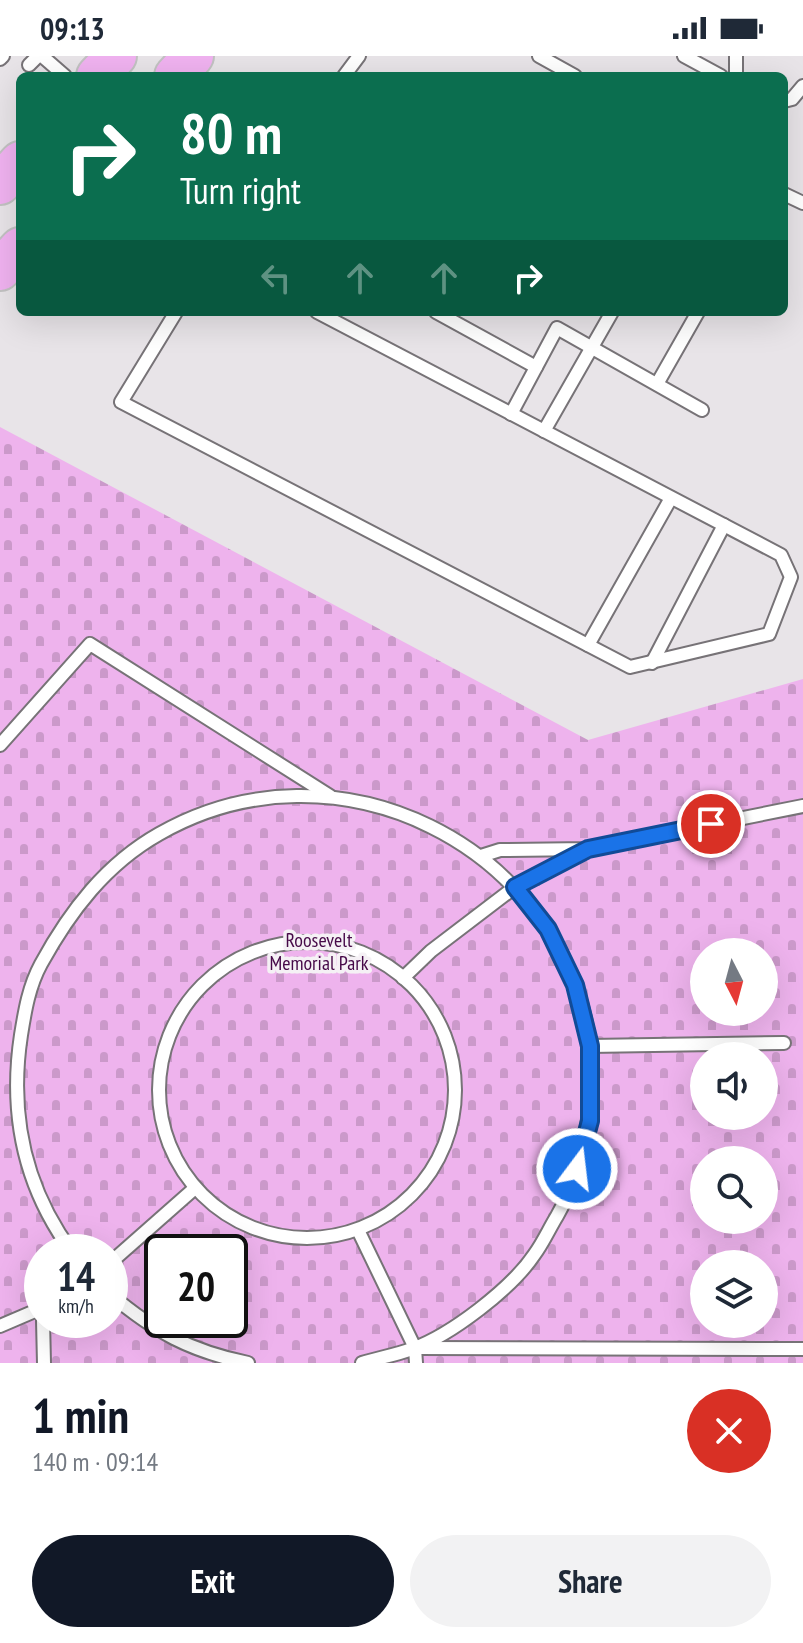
<!DOCTYPE html>
<html lang="en">
<head>
<meta charset="utf-8">
<style>
  body { margin:0; font-family:"PT Sans Narrow",sans-serif; background:#f2f2f3; color:#1f2937; height:100vh; display:flex; flex-direction:column; font-size:30px; white-space:nowrap }
  * { box-sizing:border-box; margin:0 }
  p { font-size:26px; color:#747a83 }
  .icon { flex:none; width:44px; height:44px; fill:none; stroke:currentColor; stroke-width:2; stroke-linecap:round; stroke-linejoin:round }
  .map { position:relative; height:1307px; overflow:hidden }
  .panel { display:flex; flex-direction:column; background:#fff; flex:1 }
  .panel>* { flex:none }
  .hud { position:absolute; left:16px; top:16px; width:772px; height:244px; border-radius:12px; box-shadow:0 8px 32px #0002; background:#0b6e4f; color:#fff; overflow:hidden }
  .needle { width:52px; rotate:174deg }
  .tools { position:absolute; left:690px; top:882px; display:grid; gap:16px }
  .tools a { display:grid; place-items:center; width:88px; height:88px; border-radius:50%; background:#fff; box-shadow:0 8px 32px #0002; font-size:40px }
  .speed { position:absolute; left:24px; top:1178px; display:flex; gap:16px; font-size:40px; font-weight:700; text-align:center }
  .speed>* { display:grid; place-content:center; width:104px; height:104px; border-radius:50%; background:#fff; box-shadow:0 8px 32px #0002; line-height:1 }
  .speed small { font-size:20px; font-weight:400 }
  .speed .limit { border:4px solid #111; border-radius:12px; background:#fff; color:#111 }
  .pin { position:absolute; display:grid; place-items:center; width:68px; height:68px; color:#fff; margin:-34px; border:4px solid #fff; border-radius:50%; box-shadow:0 2px 8px #0007 }
  .me { position:absolute; width:88px; margin:-44px; rotate:15deg; stroke-linejoin:round; filter:drop-shadow(0 0 6px #0008) }
  .turn { display:flex; align-items:center; gap:28px; height:168px; padding:0 32px; font-size:36px }
  .turn .icon { width:104px; height:104px; stroke-width:2.5 }
  .turn b { display:block; font-size:56px; line-height:68px }
  .lanes { display:flex; align-items:center; height:76px; padding:0 32px; background:#0003; justify-content:center; gap:40px; direction:ltr }
  .lanes .off { opacity:.35 }
  .round { display:grid; place-items:center; flex:none; width:84px; height:84px; border-radius:42px; background:#f2f2f3 }
  .headline { display:flex; align-items:center; justify-content:space-between; height:136px; padding:0 32px }
  h1 { font-size:48px; font-weight:700; line-height:60px; color:#111827 }
  .action { display:flex; gap:16px; margin-top:auto; padding:16px 32px }
  .action a { flex:1; height:92px; border-radius:48px; background:#111827; color:#fff; font-size:32px; font-weight:700; line-height:92px; text-align:center }
  .action a+a { background:#f2f2f3; color:#1f2937 }
  .status { display:flex; justify-content:space-between; align-items:center; height:56px; padding:0 40px; background:#fff; direction:ltr }
  .status svg { height:22px; fill:currentColor }
  .map>svg:first-child { display:block }
  .cemetery { fill:url(#cemetery-stones); fill-rule:evenodd }
  .lines { fill:none; stroke-linecap:round; stroke-linejoin:round }
  .service-casing { stroke:#777377; stroke-width:16 }
  .trunk-casing { stroke:#c2c2c2; stroke-width:44 }
  .service { stroke:#fff; stroke-width:12 }
  .trunk { stroke:#f0b2f0; stroke-width:40 }
  .route-casing { stroke:#114b97; stroke-width:20 }
  .route { stroke:#1a73e8; stroke-width:14 }
  .labels { text-anchor:middle; dominant-baseline:central; stroke-width:7; stroke-linejoin:round; paint-order:stroke }
  .park-label { font-size:20px; fill:#460948; stroke:#f5f1f5 }
</style>
</head>
<body>
<div class="status"><b>09:13</b><svg viewBox="0 0 49 12"><path d="M0 12V9h3v3zM5 12V6h3v6zM10 12V3h3v9zM15 12V0h3v12zM26 1h20v11H26zM47 4h2v5h-2z"/></svg></div>
<div class="map">
<svg width="803" height="1307" viewBox="0 0 803 1307">
  <defs>
    <pattern id="cemetery-stones" width="16" height="16" patternUnits="userSpaceOnUse" patternTransform="scale(2)"><rect width="16" height="16" fill="#eeb3ed"/><path d="M2 7V4a2 2 0 0 1 4 0v3zM10 15v-3a2 2 0 0 1 4 0v3z" fill="#cb99ca"/></pattern>
  </defs>
  <rect width="100%" height="100%" fill="#e8e4e8"/>
  <path class="cemetery" d="M0,371L588,684L803,623V1307H0ZM704,896H764V956H704ZM704,1000H764V1060H704ZM704,1104H764V1164H704ZM42,1196H110V1264H42ZM162,1196H230V1264H162ZM704,1208H764V1268H704Z"/>
  <g class="lines">
    <g class="service-casing">
      <g id="service">
        <polyline points="42,0 65,20"/>
        <polyline points="539,0 575,20"/>
        <polyline points="684,0 721,20"/>
        <polyline points="0,3 3,0"/>
        <polyline points="29,9 38,0"/>
        <polyline points="344,20 359,0"/>
        <polyline points="736,20 736,0"/>
        <polyline points="784,45 792,43 803,30"/>
        <polyline points="784,138 803,147"/>
        <polyline points="176,256 121,346 630,611 769,578 791,521 781,499 317,256"/>
        <polyline points="436,256 536,311"/>
        <polyline points="657,328 698,256"/>
        <polyline points="511,358 557,272 702,354"/>
        <polyline points="544,375 612,256"/>
        <polyline points="588,589 671,442"/>
        <polyline points="652,607 724,469"/>
        <polyline points="0,689 90,588 330,740"/>
        <polyline points="481,800 500,794 588,793 803,750"/>
        <circle cx="307" cy="1034" r="148"/>
        <polyline points="403,922 431,895 515,831 583,795"/>
        <polyline points="590,990 784,987"/>
        <polyline points="358,1174 415,1292 416,1307"/>
        <path d="M72,1196C24,1131 9,1058 21,979C25,954 29,930 41,908C70,855 106,808 159,778C335,677 562,788 590,989C591,1000 590,1014 590,1026C590,1073 581,1119 557,1160C549,1173 543,1187 534,1199C511,1233 451,1279 412,1293C396,1299 378,1302 362,1307"/>
        <polyline points="110,1207 195,1132"/>
        <path d="M110,1238C155,1276 190,1295 248,1307"/>
        <polyline points="43,1264 44,1307"/>
        <polyline points="0,1270 42,1252"/>
        <polyline points="418,1292 803,1293"/>
      </g>
    </g>
    <g class="trunk-casing">
      <g id="trunk">
        <polyline points="97,20 116,0"/>
        <polyline points="175,20 193,0"/>
        <polyline points="0,128 20,106"/>
        <polyline points="0,214 20,192"/>
      </g>
    </g>
    <use href="#service" class="service"/>
    <use href="#trunk" class="trunk"/>
  </g>
  <g class="lines">
    <g class="route-casing">
      <polyline id="route" points="577,1113 590,1065 590,990 575,929 548,873 515,831 588,793 711,768"/>
    </g>
    <use href="#route" class="route"/>
  </g>
  <g class="labels">
    <g class="park-label">
      <text x="319" y="884">Roosevelt<tspan x="319" dy="23">Memorial Park</tspan></text>
    </g>
  </g>
</svg>
<div class="tools">
<a><svg class="needle" viewBox="-14 -14 28 28"><path d="M0-13l5 13h-10z" fill="#e53935"/><path d="M0 13l5-13h-10z" fill="#747a83"/></svg></a>
<a><svg class="icon" aria-label="sound" viewBox="0 0 24 24"><path d="M4 9h4l5-4v14l-5-4H4zM17 9q2 3 0 6"/></svg></a>
<a><svg class="icon" aria-label="search" viewBox="0 0 24 24"><circle cx="10" cy="10" r="6"/><path d="M15 15l6 6"/></svg></a>
<a><svg class="icon" aria-label="layers" viewBox="0 0 24 24"><path d="M12 4l9 5-9 5-9-5zM3 14l9 5 9-5"/></svg></a>
</div>
<div class="speed"><div>14<small>km/h</small></div><div class="limit">20</div></div>
<div class="pin" style="left:711px;top:768px;background:#d93025"><svg class="icon" aria-label="arrive" viewBox="0 0 24 24"><path d="M6 21V4h12l-3 4 3 4H6"/></svg></div>
<svg class="me" style="left:577px;top:1113px" viewBox="-20 -20 40 40"><circle r="17" fill="#1a73e8" stroke="#fff" stroke-width="3"/><path d="M0-11L8 9 0 5-8 9z" fill="#fff"/></svg>
<div class="hud">
<div class="turn"><svg class="icon" aria-label="right" viewBox="0 0 24 24"><path d="M7 20v-9h11M14 6l5 5-5 5"/></svg><div><b>80 m</b>Turn right</div></div>
<div class="lanes"><svg class="icon off" aria-label="left" viewBox="0 0 24 24"><path d="M17 20v-9H6M10 6l-5 5 5 5"/></svg><svg class="icon off" aria-label="ahead" viewBox="0 0 24 24"><path d="M12 20V5M6 11l6-6 6 6"/></svg><svg class="icon off" aria-label="ahead" viewBox="0 0 24 24"><path d="M12 20V5M6 11l6-6 6 6"/></svg><svg class="icon" aria-label="right" viewBox="0 0 24 24"><path d="M7 20v-9h11M14 6l5 5-5 5"/></svg></div>
</div>
</div>
<section class="panel">
<div class="headline"><div><h1>1 min</h1><p>140 m · 09:14</p></div><a class="round" style="background:#d93025;color:#fff"><svg class="icon" aria-label="close" viewBox="0 0 24 24"><path d="M6 6l12 12M18 6L6 18"/></svg></a></div>
<div class="action"><a>Exit</a><a>Share</a></div>
</section>
</body>
</html>
